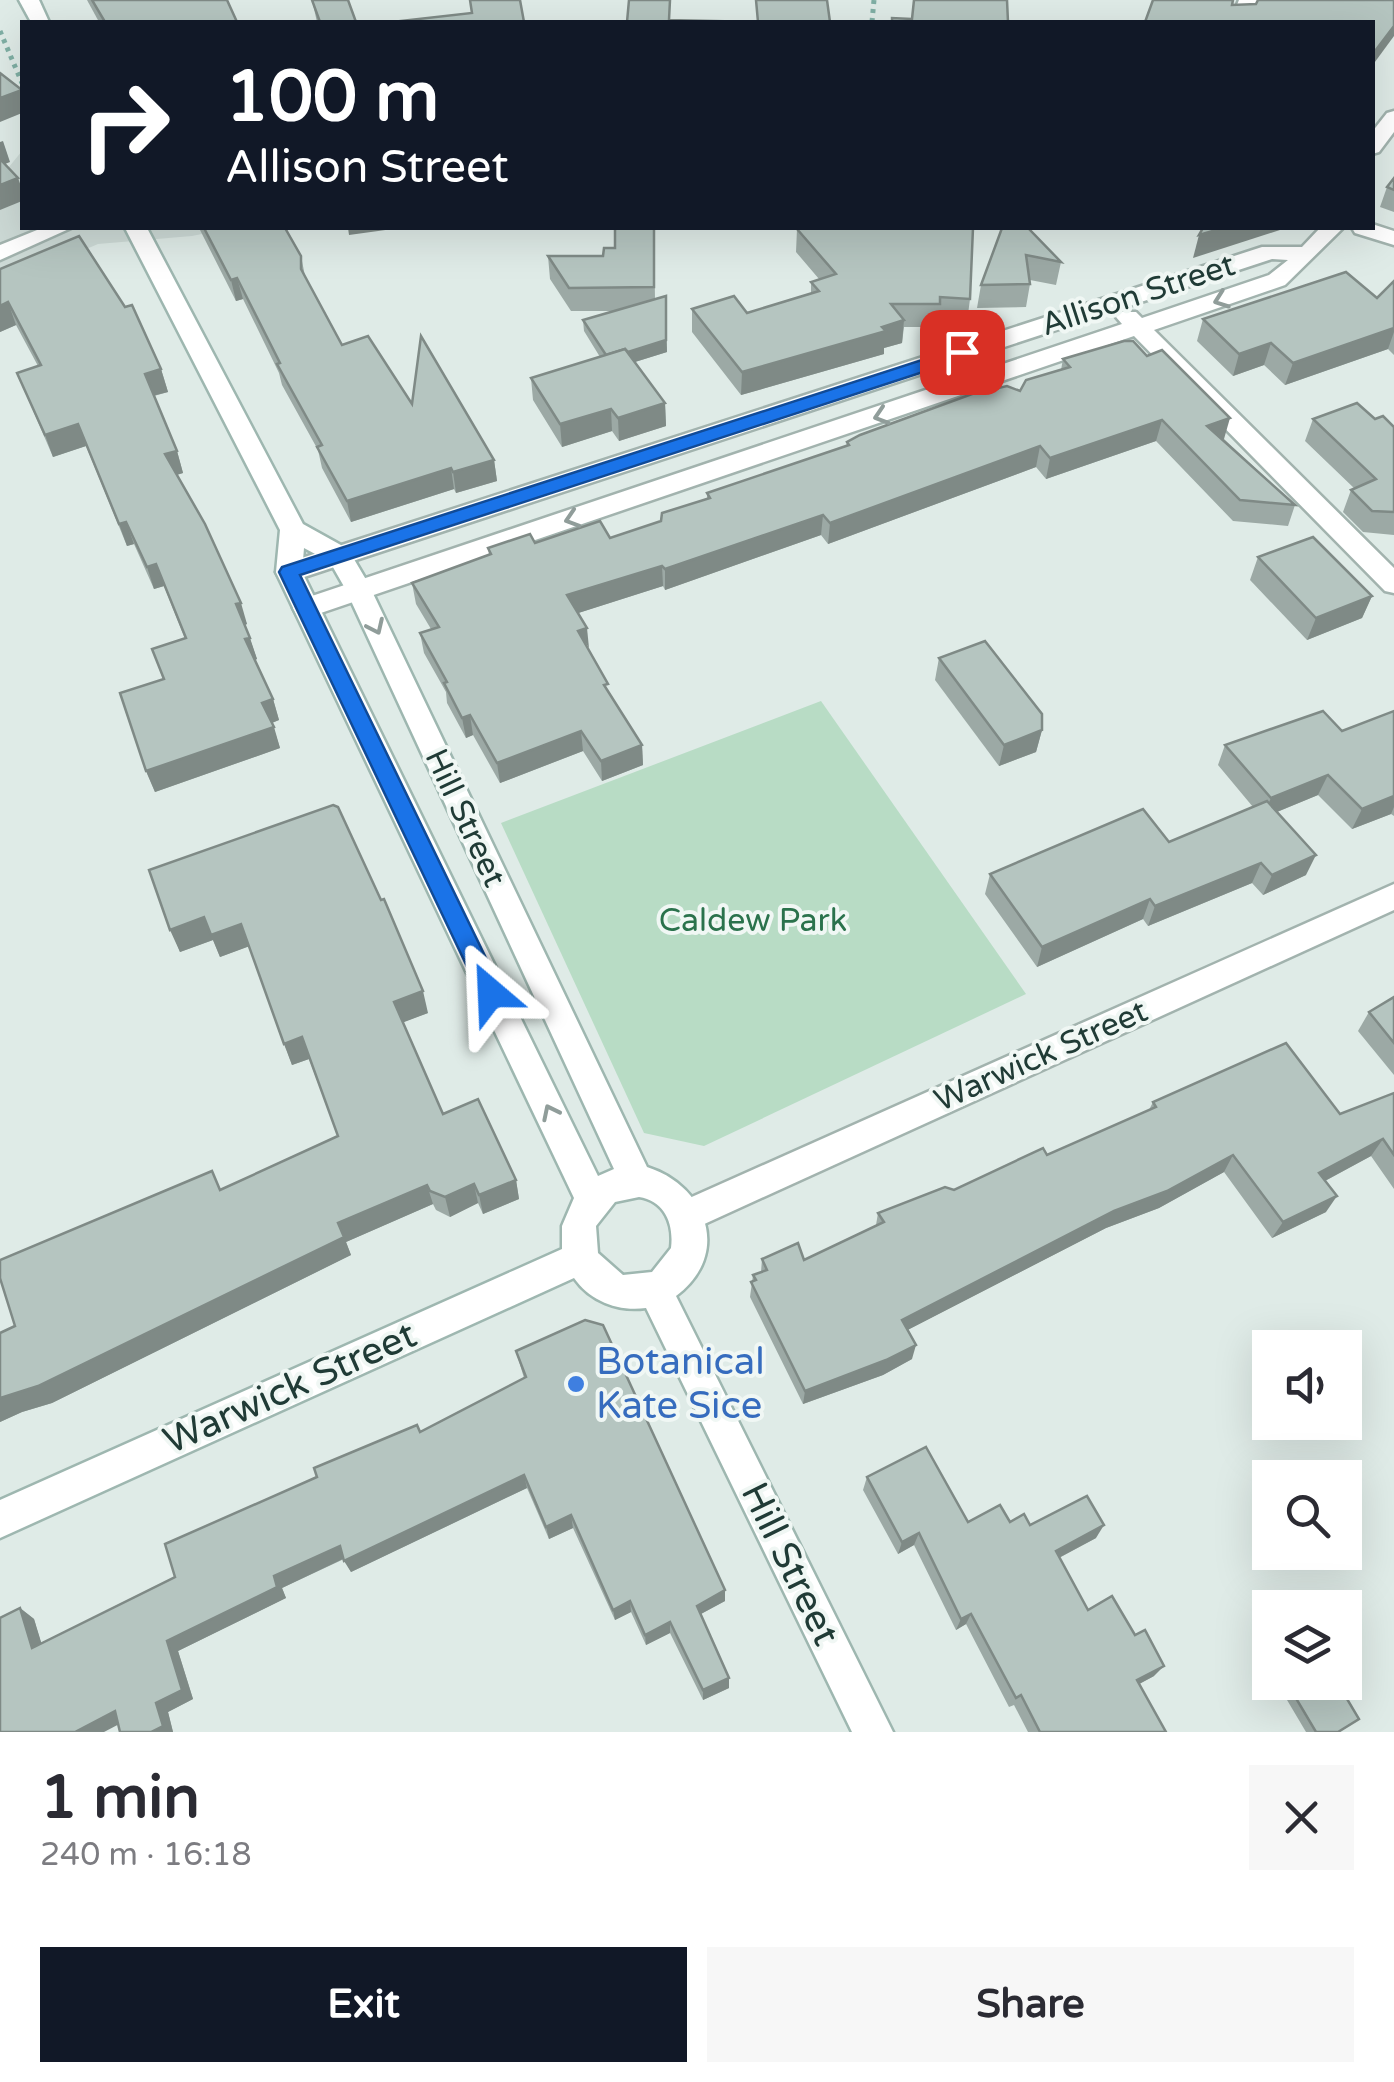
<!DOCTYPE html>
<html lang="en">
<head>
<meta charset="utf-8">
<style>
  body { margin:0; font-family:"Varela Round",sans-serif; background:#f7f7f7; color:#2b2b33; height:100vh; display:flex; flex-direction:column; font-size:38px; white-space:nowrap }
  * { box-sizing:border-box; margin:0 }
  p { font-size:32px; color:#7c7c81 }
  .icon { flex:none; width:55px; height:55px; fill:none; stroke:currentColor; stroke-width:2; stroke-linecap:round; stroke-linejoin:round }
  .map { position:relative; height:1732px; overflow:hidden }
  .panel { display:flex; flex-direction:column; background:#fff; flex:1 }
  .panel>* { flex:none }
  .top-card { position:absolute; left:20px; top:20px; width:1355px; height:210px; border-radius:0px; box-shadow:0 10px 40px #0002; background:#111827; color:#fff; overflow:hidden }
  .controls { position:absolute; left:1252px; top:1330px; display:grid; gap:20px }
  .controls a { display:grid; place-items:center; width:110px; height:110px; border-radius:0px; background:#fff; box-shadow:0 10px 40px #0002; font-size:50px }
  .pin { position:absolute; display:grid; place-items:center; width:85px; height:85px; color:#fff; margin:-42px; border-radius:20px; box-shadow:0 5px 15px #0006 }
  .me { position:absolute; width:110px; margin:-55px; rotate:334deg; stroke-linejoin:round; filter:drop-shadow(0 0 8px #0008) }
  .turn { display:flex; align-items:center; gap:35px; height:210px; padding:0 40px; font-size:45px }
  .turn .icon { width:130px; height:130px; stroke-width:2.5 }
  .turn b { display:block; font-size:70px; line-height:85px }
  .round { display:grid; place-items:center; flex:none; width:105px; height:105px; border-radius:0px; background:#f7f7f7 }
  .head { display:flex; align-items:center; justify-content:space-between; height:170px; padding:0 40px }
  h1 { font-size:60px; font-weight:800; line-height:75px }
  .primary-button { display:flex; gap:20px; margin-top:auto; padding:20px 40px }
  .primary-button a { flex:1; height:115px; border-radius:0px; background:#111827; color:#fff; font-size:40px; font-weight:800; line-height:115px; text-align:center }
  .primary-button a+a { background:#f7f7f7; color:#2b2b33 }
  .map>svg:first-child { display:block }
  .built { fill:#cddad6 }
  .green { fill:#b8dcc5 }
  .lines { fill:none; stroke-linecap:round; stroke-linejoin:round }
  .street-casing { stroke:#a2b3ae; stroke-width:5 }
  .secondary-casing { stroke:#9eb7b0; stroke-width:5 }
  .path { stroke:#7fafa4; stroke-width:5; stroke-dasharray:4 5; stroke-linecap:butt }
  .street { fill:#fff; fill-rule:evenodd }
  .secondary { fill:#fff; fill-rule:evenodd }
  .wall { fill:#9ca9a5 }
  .shaded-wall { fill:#7f8a86 }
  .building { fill:#b5c5c0; stroke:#7f8a86; stroke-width:2.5 }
  .oneway { stroke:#909d9a }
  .route { fill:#1a73e8; stroke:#114b97; stroke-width:2.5 }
  .shop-dot { fill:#3f7fe0; stroke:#f0f7f4; stroke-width:4 }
  .labels { text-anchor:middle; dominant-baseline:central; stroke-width:8; stroke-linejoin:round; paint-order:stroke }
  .street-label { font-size:32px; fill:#203b36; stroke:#f0f7f4 }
  .park-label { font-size:32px; fill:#2a724c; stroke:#f0f7f4 }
  .near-shop-label { font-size:38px; fill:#366cbe; stroke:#f0f7f4; text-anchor:start }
  .near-street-label { font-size:38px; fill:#203b36; stroke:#f0f7f4 }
</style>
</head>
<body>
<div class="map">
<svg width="1394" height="1732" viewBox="0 0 1394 1732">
  <rect width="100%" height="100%" fill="#dfebe7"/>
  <polygon class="built" points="22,151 22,228 231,228 192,236 98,244 0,286 0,178"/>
  <polygon class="green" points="821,701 1026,994 704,1146 644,1133 501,823"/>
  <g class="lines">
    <g class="street-casing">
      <g id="street">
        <polygon points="1239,0 1259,0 1248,22 1230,22"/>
        <polygon points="1394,111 1394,132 1379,152 1372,154 1372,132 1387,113"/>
        <polygon points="1372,224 1394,231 1394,245 1355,233 1352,228 1372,228"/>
        <polygon points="42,228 71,228 0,260 0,245"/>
        <polygon points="1320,228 1343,228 1285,285 1154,330 1394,568 1394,593 1385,591 1134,336 315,615 297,615 293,608 297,601 1122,324 1116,317 1120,312 1136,312 1142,318 1269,275 1288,260 1272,259 298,579 280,579 276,572 280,565 1262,247 1302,247"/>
        <polygon points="1394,884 1394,910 700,1226 688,1231 676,1226 671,1215 676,1204"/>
      </g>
    </g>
    <g class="secondary-casing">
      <g id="secondary">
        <polygon points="19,0 39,0 49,22 31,22"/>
        <path d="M125,228H147L303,524L348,549L368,583L647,1167C707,1186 732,1254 676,1296L893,1732H852L646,1308C618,1312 590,1301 574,1278L0,1538V1500L562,1249V1226L574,1198L276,572L280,530ZM304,548L330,562L346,590L614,1169L598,1176L302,572ZM639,1197C665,1201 674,1224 671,1248L652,1272L623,1275L598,1253L596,1226L615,1202Z"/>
      </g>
    </g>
    <g class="path">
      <polyline points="872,22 874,0"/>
      <polyline points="0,31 22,83"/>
    </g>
    <use href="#street" class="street"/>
    <use href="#secondary" class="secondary"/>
  </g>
  <g class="wall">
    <polygon points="87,0 227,0 237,22 99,22"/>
    <polygon points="312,0 356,22 317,22"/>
    <polygon points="1394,178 1394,212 1380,207 1387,187"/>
    <polygon points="199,228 285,228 301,256 305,276 342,345 412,404 494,460 497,481 456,493 454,489 351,522 322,468 318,450 282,385 279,373 243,299 236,301"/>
    <polygon points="654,228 655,299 667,352 635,362 665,403 666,426 619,441 612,431 562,447 533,400 531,378 600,357 584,331 583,320 615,311 571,311 550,279 548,256 603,256 615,248"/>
    <polygon points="1002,228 1061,262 1056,285 1030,280 1030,284 1026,307 977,308 981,285"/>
    <polygon points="797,229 970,299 967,322 938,320 937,327 904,327 902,343 884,348 884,354 741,395 692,332 692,309 747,313 811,294 811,282 819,279 796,252"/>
    <polygon points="0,269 161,369 168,392 154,396 177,451 183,473 177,475 247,624 245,625 257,659 255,660 273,699 279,720 272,723 280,748 155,792 146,771 163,679 152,649 185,639 164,586 154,589 134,544 127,546 86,446 53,457 17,373 38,366 16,325 0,332"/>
    <polygon points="1394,281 1394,355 1388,349 1285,385 1264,365 1233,376 1197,341 1203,319 1377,298"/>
    <polygon points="1063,359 1224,439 1295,505 1288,526 1233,521 1156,441 1046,479 1036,467 828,544 821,535 665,590 663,586 578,613 588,649 608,691 642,745 643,765 602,781 583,751 500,783 473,735 466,738 447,703 446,692 424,653 420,633 431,629 416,604 412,583 489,555 488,548 535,543 610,538 661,521 707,499 707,493 846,446 847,442 1020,391 1061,370"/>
    <polygon points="1313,419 1375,419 1394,427 1394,535 1363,532 1343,512 1351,490 1355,489 1305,441"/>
    <polygon points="1258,557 1372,596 1362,618 1307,640 1250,580"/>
    <polygon points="939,658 1042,730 1036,752 999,766 935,680"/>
    <polygon points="1394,711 1394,816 1391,814 1352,829 1318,795 1277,812 1306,875 1263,895 1252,883 1148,926 1143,919 1037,967 985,894 990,874 1169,842 1253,807 1218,765 1225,745 1342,731"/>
    <polygon points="149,870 428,1013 403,1022 443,1114 516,1180 519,1199 483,1214 478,1203 450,1217 436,1210 433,1204 346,1242 351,1255 52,1403 22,1412 0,1422 0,1333 15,1326 222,1190 338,1136 309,1059 292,1065 249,946 220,957 213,940 180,952"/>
    <polygon points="1394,997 1394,1075 1358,1031 1369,1012"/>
    <polygon points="1394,1093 1394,1189 1371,1156 1325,1181 1326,1212 1272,1238 1224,1172 1159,1208 1106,1228 907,1330 912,1359 883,1375 803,1404 750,1297 753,1275 761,1272 762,1259 804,1260 876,1225 878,1213 954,1190 1047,1155 1149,1110 1153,1102 1340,1114"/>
    <polygon points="516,1351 725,1601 701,1614 729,1688 703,1700 670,1633 646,1645 631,1612 615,1620 573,1528 549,1539 527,1488 351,1572 344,1559 282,1588 286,1598 178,1651 193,1699 168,1712 173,1732 120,1732 118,1724 0,1732 20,1608 34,1619 41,1643 175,1577 420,1432 524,1378"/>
    <polygon points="867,1477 968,1522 1010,1522 1096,1538 1059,1558 1088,1610 1154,1676 1139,1684 1166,1732 1028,1732 1014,1705 1009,1707 966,1624 956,1630 914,1545 898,1554 863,1490"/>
    <polygon points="1294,1695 1339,1732 1306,1732 1287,1700"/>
  </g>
  <g class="shaded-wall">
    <polygon points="1394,26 1394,36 1372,66 1372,55"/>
    <polygon points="22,90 22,113 0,122 0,98"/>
    <polygon points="3,141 10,162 0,166 0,142"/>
    <polygon points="18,178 22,189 22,201 0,210 0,185"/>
    <polygon points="348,228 400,228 349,235"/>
    <polygon points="1223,228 1286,228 1193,258 1199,235"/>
    <polygon points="237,278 243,299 236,301 231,280"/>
    <polygon points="666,296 667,352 609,370"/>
    <polygon points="8,302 16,325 0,332 0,306"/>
    <polygon points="904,320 902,343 884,348 884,354 741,395 742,372"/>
    <polygon points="1394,328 1394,332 1388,349 1285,385 1293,363"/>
    <polygon points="1271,343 1264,365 1233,376 1239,354"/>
    <polygon points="161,369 168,392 152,396 145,374"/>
    <polygon points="665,403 666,426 619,441 618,418"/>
    <polygon points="611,409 612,431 562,447 560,424"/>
    <polygon points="1230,418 1224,439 1201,447 1207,426"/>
    <polygon points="1162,420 1156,441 1046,479 1050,458"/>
    <polygon points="78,424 86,446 53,457 45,435"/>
    <polygon points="1040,446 1036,467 828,544 830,523"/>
    <polygon points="177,451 183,473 172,476 165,454"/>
    <polygon points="494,460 497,481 456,493 453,472"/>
    <polygon points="451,468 454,489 351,522 347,501"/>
    <polygon points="823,515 821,535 665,590 665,569"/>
    <polygon points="126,522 134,544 127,546 119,524"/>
    <polygon points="156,564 164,586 154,589 147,567"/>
    <polygon points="662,566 663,586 569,616 567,595"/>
    <polygon points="1372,596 1362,618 1307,640 1316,618"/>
    <polygon points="241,603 247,624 242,626 236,604"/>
    <polygon points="587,628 589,648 578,631"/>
    <polygon points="250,638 257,659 252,661 245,639"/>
    <polygon points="273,699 279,720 269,724 262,703"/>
    <polygon points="470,715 473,735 466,738 462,718"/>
    <polygon points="274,727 280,748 155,792 146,771"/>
    <polygon points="1042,730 1036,752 999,766 1004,745"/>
    <polygon points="581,731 583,751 500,783 497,763"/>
    <polygon points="642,745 643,765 602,781 601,761"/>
    <polygon points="1328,775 1318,795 1262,818 1271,798"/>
    <polygon points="1394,796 1394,807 1391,814 1352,829 1362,809"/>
    <polygon points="1316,855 1306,875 1263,895 1272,875"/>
    <polygon points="1261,863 1252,883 1148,926 1155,906"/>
    <polygon points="1150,899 1143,919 1037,967 1042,947"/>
    <polygon points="204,917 241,924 250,946 220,957 213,940 180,952 170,930"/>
    <polygon points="423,991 428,1013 399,1024 394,1002"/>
    <polygon points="302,1037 309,1059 292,1065 284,1044"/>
    <polygon points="1383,1139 1371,1156 1308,1190 1319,1173"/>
    <polygon points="1233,1155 1224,1172 1159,1208 1106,1228 898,1335 902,1320 1114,1211"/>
    <polygon points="516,1180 519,1199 483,1214 479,1195"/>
    <polygon points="474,1184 478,1203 450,1217 445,1197"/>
    <polygon points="427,1185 433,1204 346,1242 351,1255 52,1403 22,1412 0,1422 0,1398 338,1223"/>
    <polygon points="1337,1196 1326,1212 1272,1238 1283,1222"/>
    <polygon points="916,1345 912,1359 883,1375 803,1404 805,1391"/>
    <polygon points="524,1475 527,1488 351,1572 344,1561"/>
    <polygon points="571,1515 573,1528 549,1539 546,1527"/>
    <polygon points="1104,1525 1096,1538 1049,1563 1056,1551"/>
    <polygon points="919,1533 914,1545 898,1554 902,1542"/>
    <polygon points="340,1546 347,1557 282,1588 286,1598 178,1651 193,1699 168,1712 173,1732 151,1732 167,1641 274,1576"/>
    <polygon points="725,1590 725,1601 697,1616 697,1606"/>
    <polygon points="630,1601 631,1612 615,1620 613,1610"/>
    <polygon points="20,1608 34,1619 46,1658 32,1648"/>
    <polygon points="971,1614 966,1624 956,1630 961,1619"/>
    <polygon points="670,1622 670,1633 646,1645 645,1635"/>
    <polygon points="1164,1666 1154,1676 1128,1690 1137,1680"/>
    <polygon points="729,1678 729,1688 703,1700 703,1690"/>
    <polygon points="115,1711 127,1720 104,1732 75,1732"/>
  </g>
  <g class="building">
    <polygon points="92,0 227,0 237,22 105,22"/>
    <polygon points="312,0 348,0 356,22 320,22"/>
    <polygon points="470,0 520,0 524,22 392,22 472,13"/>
    <polygon points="629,0 670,0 669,20 758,22 756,0 827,0 830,22 627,22"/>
    <polygon points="914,0 1007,0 1008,22 892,22 892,18 912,19"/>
    <polygon points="1153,0 1233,0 1232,5 1256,4 1258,0 1394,0 1394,26 1372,55 1372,22 1145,22"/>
    <polygon points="0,73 22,90 0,98"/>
    <polygon points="0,159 18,178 0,185"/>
    <polygon points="1394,178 1394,190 1387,187"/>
    <polygon points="204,228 285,228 301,256 301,269 342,345 368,336 412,404 421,336 494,460 453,472 451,468 347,501 317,447 322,445 277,364 280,363 237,278 231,280"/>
    <polygon points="615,228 654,228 654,287 569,288 548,256 603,256 604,248 615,248"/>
    <polygon points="799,228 973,228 970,299 940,297 940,304 891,304 904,320 882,327 886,331 742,372 692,309 734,296 747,313 819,291 811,282 836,274 797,229"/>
    <polygon points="1002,228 1028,228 1061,262 1026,255 1030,284 981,285"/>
    <polygon points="1203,228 1223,228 1199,235"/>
    <polygon points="79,236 125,307 132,305 161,369 145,374 177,451 165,454 205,524 241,603 236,604 250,638 245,639 273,699 262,703 274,727 146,771 120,693 164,679 152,649 186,638 156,564 147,567 126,522 119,524 78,424 45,435 17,373 41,365 8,302 0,306 0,269"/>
    <polygon points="1346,272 1377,298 1394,281 1394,328 1293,363 1271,343 1239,354 1203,319"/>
    <polygon points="666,296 666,340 628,352 625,349 606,355 583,320"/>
    <polygon points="1124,341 1133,341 1147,356 1162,350 1230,418 1207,426 1295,505 1240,500 1162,420 1050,458 1040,446 830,523 823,515 665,569 662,566 567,595 587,628 578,631 608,684 604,685 642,745 601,761 581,731 497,763 470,715 462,718 444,683 447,682 420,633 439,627 412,583 491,554 488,548 530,534 535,543 600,521 610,538 661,521 662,513 710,498 707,493 849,445 847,442 860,435 972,394 1007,386 1020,391 1026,380 1070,367 1063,359"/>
    <polygon points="625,349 665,403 618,418 611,409 560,424 531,378"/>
    <polygon points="1357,403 1375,419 1383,416 1394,427 1394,512 1372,511 1351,490 1376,479 1313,419"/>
    <polygon points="1313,537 1372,596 1316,618 1258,557"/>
    <polygon points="985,641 1042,714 1042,730 1004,745 939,658"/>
    <polygon points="1323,711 1342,731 1394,711 1394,796 1362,809 1328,775 1271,798 1225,745"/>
    <polygon points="1267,801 1316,855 1272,875 1261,863 1155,906 1150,899 1042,947 990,874 1143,809 1169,842"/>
    <polygon points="333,805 338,807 381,900 384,899 423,991 394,1002 443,1114 478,1099 516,1180 479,1195 474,1184 445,1197 430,1191 427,1185 338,1223 344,1237 38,1386 0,1398 0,1333 15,1326 0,1278 0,1260 212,1171 220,1190 338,1136 302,1037 284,1044 241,924 211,935 204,917 170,930 149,870"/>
    <polygon points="1394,997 1394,1043 1369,1012"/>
    <polygon points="1286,1043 1340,1114 1394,1093 1394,1155 1383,1139 1319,1173 1337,1196 1283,1222 1233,1155 1167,1191 1114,1211 902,1320 916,1345 886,1360 805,1391 751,1282 756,1280 753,1275 767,1270 762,1259 798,1243 804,1260 884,1222 878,1213 945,1187 954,1190 1043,1148 1047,1155 1156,1107 1153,1102"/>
    <polygon points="585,1320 603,1325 725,1590 697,1606 729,1678 703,1690 670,1622 645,1635 630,1601 613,1610 571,1515 546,1527 524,1475 344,1561 340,1546 274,1576 277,1587 167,1641 182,1690 156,1703 163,1726 151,1732 120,1732 115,1711 75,1732 0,1732 0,1618 20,1608 32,1648 175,1577 165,1544 317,1477 314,1468 417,1425 420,1432 526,1377 516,1351"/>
    <polygon points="926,1447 968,1522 1000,1505 1010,1522 1024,1514 1030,1525 1087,1496 1104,1525 1056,1551 1088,1610 1112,1596 1135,1635 1145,1630 1164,1666 1137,1680 1166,1732 1040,1732 1021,1695 1016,1698 971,1614 961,1619 919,1533 902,1542 867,1477"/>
    <polygon points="1315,1682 1337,1682 1359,1719 1338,1732 1316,1732 1294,1695"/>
  </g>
  <defs><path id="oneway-chevron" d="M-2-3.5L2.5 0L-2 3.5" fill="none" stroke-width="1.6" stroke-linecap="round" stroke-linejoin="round" transform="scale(2.5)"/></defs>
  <g class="oneway">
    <use href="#oneway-chevron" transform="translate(1221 300) rotate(160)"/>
    <use href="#oneway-chevron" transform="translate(881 416) rotate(162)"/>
    <use href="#oneway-chevron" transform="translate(572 519) rotate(162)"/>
    <use href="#oneway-chevron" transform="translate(376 627) rotate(65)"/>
    <use href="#oneway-chevron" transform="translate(550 1112) rotate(-116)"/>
  </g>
  <polygon class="route" points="962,347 969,348 969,357 300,575 503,993 500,1000 483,1000 279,572 282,567"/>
  <circle class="shop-dot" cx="576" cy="1384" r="10"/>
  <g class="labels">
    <g class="street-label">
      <text transform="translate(1138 295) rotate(-18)">Allison Street</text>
      <text transform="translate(465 818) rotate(65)">Hill Street</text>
      <text transform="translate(1041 1056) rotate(-24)">Warwick Street</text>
    </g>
    <g class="park-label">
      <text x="753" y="921">Caldew Park</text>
    </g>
    <g class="near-shop-label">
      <text x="596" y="1362">Botanical<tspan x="596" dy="44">Kate Sice</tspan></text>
    </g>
    <g class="near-street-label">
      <text transform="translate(290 1388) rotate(-24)">Warwick Street</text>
      <text transform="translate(790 1564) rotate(64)">Hill Street</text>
    </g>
  </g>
</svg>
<div class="controls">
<a><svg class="icon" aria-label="sound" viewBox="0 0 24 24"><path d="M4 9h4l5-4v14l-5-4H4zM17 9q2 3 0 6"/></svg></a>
<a><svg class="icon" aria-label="search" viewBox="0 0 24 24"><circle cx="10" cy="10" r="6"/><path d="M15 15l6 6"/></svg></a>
<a><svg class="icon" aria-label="layers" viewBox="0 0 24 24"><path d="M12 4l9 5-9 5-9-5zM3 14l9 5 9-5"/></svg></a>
</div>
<div class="pin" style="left:962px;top:352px;background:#d93025"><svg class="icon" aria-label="arrive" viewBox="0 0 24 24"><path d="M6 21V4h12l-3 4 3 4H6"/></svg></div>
<svg class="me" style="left:491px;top:993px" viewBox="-20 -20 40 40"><path d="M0-17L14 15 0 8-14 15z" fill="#1a73e8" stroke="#fff" stroke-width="4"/></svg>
<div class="top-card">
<div class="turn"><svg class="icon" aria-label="right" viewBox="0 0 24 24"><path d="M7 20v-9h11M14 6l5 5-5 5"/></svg><div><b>100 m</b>Allison Street</div></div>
</div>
</div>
<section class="panel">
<div class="head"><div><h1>1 min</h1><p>240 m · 16:18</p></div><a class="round"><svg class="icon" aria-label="close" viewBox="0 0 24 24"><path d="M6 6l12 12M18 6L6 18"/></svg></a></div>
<div class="primary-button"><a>Exit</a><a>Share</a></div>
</section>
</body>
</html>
